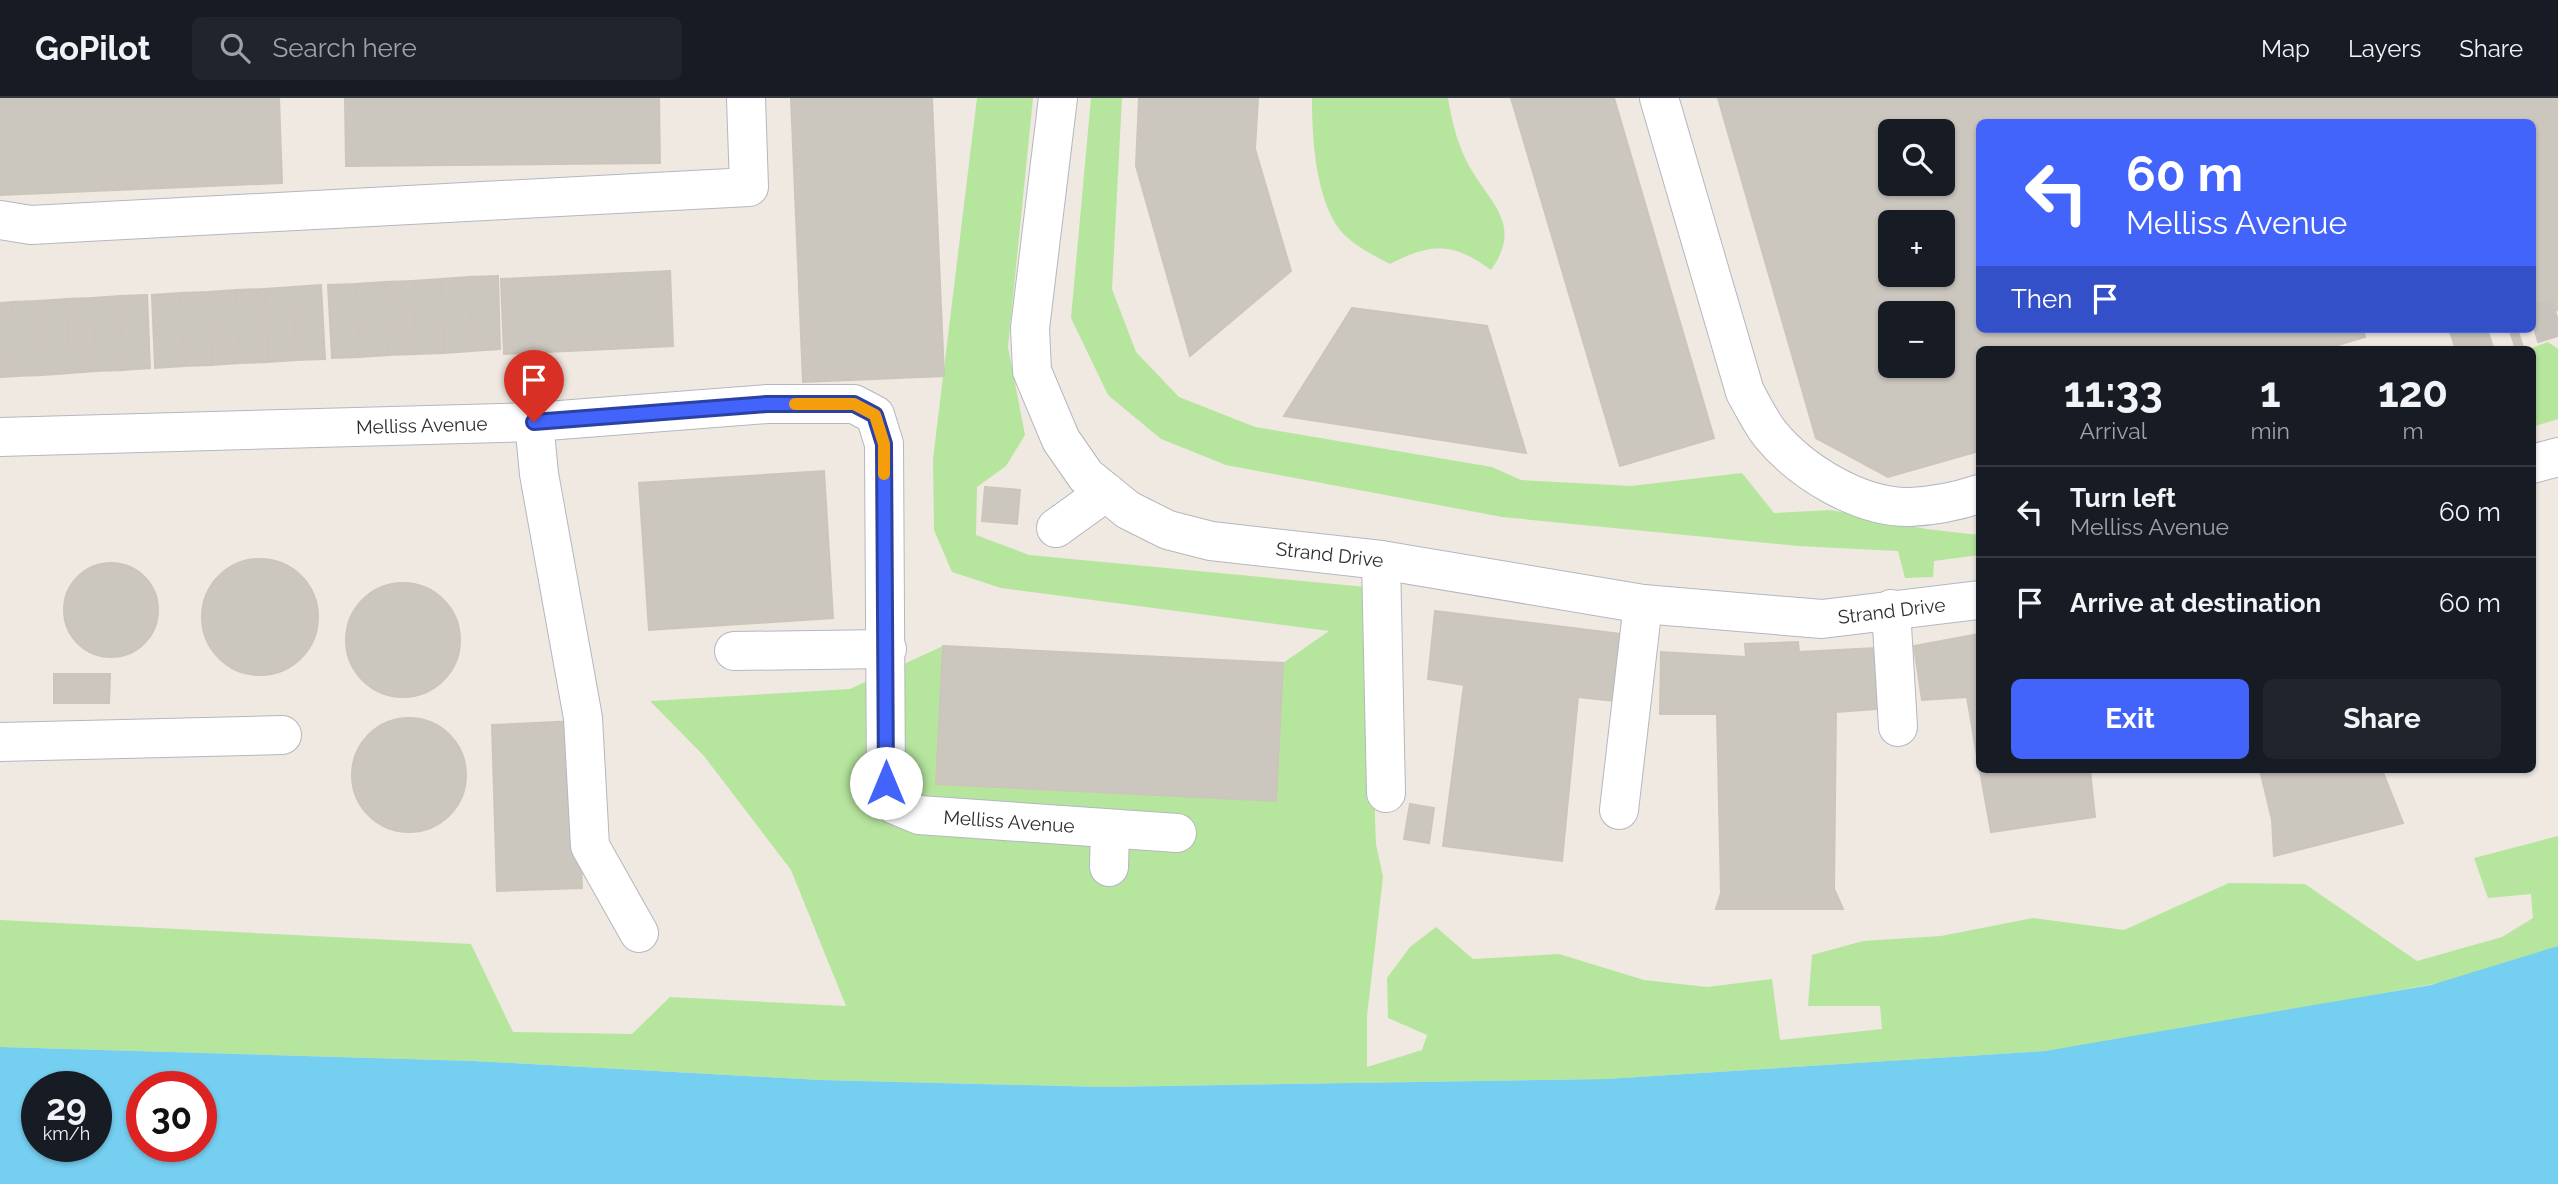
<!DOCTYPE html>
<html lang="en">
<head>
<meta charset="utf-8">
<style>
  body { margin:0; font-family:Raleway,sans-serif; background:#20242c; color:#f1f3f6; height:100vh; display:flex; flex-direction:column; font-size:26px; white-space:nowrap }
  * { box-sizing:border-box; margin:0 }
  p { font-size:23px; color:#9ea1a6 }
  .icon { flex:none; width:38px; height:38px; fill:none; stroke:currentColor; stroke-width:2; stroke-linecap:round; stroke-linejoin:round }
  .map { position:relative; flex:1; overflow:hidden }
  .side { position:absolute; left:1976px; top:248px; width:560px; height:427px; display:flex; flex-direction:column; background:#171b24; border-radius:10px; box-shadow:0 2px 5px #0004 }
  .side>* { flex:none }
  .guide { position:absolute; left:1976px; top:21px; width:560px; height:214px; border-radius:10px; box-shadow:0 2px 5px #0004; background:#4264fb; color:#fff; overflow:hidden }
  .tools { position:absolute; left:1878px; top:21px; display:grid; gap:14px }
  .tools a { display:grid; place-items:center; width:77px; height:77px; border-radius:10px; background:#171b24; box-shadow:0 2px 5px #0004; font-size:35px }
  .speed { position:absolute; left:21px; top:973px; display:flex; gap:14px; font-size:35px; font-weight:700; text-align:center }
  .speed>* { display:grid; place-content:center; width:91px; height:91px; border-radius:50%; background:#171b24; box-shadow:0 2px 5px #0004; line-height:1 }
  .speed small { font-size:18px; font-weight:400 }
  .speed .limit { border:10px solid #d22; background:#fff; color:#111 }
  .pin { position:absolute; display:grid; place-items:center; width:60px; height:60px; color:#fff; margin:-72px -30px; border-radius:50% 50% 50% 0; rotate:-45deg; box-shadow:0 0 7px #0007 }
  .pin .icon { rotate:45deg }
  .me { position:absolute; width:77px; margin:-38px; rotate:0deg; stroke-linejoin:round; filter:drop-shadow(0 0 5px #0008) }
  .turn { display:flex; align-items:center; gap:24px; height:147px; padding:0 35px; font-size:32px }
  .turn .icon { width:91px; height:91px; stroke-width:2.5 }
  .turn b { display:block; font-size:49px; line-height:60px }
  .then { display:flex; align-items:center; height:66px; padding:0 35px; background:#0003; gap:14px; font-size:26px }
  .eta { display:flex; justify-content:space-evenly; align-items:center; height:119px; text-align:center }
  .eta b { font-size:42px; font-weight:700; line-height:49px }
  .primary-button { display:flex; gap:14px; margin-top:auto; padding:14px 35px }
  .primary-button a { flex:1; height:80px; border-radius:10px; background:#4264fb; color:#fff; font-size:28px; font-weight:700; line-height:80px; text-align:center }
  .primary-button a+a { background:#20242c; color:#f1f3f6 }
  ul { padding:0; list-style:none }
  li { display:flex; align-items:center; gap:21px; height:91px; padding:0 35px; border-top:2px solid #363941 }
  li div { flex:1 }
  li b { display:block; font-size:26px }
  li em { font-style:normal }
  header { display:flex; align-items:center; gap:42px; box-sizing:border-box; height:98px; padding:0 35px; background:#171b24; border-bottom:2px solid #363941 }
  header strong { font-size:33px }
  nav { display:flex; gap:38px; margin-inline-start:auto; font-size:24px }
  .search { width:490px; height:63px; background:#20242c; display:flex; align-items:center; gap:18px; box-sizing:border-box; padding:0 24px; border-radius:10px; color:#9ea1a6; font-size:26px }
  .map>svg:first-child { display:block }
  .green { fill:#b6e59e }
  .water { fill:#75cff0; fill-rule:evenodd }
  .building { fill:#cbc7bf; stroke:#cbc5ba; stroke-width:2; fill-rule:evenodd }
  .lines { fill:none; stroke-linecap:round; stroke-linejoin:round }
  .minor-tunnel { stroke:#c8c4bd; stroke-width:38; stroke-dasharray:38 19; stroke-linecap:butt }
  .minor-casing { stroke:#b4b7c1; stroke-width:40 }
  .minor { stroke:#fff; stroke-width:38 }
  .route-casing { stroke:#2b41a3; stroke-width:18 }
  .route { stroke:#4264fb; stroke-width:12 }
  .slow { stroke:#f59e0b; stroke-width:12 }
  .labels { text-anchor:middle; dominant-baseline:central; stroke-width:5; stroke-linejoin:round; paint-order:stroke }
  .street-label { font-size:19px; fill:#2e2e2e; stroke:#fff }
</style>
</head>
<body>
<header>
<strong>GoPilot</strong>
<div class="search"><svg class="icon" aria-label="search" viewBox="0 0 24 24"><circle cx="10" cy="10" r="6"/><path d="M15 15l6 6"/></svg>Search here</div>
<nav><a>Map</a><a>Layers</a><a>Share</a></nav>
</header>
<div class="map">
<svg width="2558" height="1086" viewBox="0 0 2558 1086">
  <rect width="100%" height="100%" fill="#efe9e1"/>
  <g class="green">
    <polygon points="977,0 1033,0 1008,249 1025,337 1006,368 977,389 976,437 1029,457 1366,489 1376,746 1383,779 1367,918 1367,969 1422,952 1427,937 1388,920 1387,880 1410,849 1436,829 1473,861 1559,856 1644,882 1707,889 1772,881 1780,942 1882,931 1880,908 1808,908 1812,857 1863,843 1941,838 2033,820 2124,832 2229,785 2305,786 2417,863 2502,839 2533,820 2531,796 2488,800 2474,760 2558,738 2558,863 2188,931 2045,953 1606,981 1103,989 821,982 474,963 0,949 0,822 471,846 513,934 632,936 670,899 846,908 791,772 704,658 650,603 850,591 943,548 936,686 1276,703 1283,565 1329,533 1001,490 952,474 934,432 933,361"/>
    <polygon points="1091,0 1122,0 1112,191 1136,254 1179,299 1255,329 1492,369 1521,382 1631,388 1742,375 1774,415 1831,412 1926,431 1979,437 1979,457 1934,463 1933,479 1905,480 1898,453 1798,448 1502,419 1226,367 1161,341 1108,297 1071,220"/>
    <path d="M1312,0H1448C1451,20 1457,44 1466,62C1487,104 1525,124 1491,172C1454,144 1430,145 1390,166C1373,157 1348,145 1337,128C1315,95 1312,38 1312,0Z"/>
    <polygon points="2548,244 2558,251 2558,321 2532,329 2532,252 2526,252"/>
  </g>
  <path class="water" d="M2558,848V1086H0V949L474,963L821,982L1103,989L1606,981L2045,953L2431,887ZM37,989H96V1048H37ZM142,989H201V1048H142Z"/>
  <g class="building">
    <polygon points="0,0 279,0 282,85 0,97"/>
    <polygon points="345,0 659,0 660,65 346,68"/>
    <polygon points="791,0 932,0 944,278 803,284"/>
    <polygon points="1139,0 1258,0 1255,51 1291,173 1190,258 1136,68"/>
    <polygon points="1511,0 1614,0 1714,340 1620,368"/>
    <path d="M1718,0H2558V212L2547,215L2532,207V24H1979V231H2363L2365,239L2321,252H1979V353L1888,379L1816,340ZM1890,33H1942V86H1890ZM1890,124H1942V177H1890ZM1890,215H1942V268H1890Z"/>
    <polygon points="670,173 673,248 504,256 501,181"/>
    <polygon points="498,178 500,251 472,253 469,179"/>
    <polygon points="469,179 472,253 444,255 441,181"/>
    <polygon points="441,181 444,255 416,256 413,183"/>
    <polygon points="413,183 416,256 388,257 384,184"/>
    <polygon points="384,184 388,257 360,259 356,186"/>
    <polygon points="356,186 360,259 332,260 328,187"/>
    <polygon points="321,187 325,261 296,262 293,189"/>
    <polygon points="293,189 296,262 268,264 265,191"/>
    <polygon points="265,191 268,264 240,265 236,192"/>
    <polygon points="236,192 240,265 212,267 209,194"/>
    <polygon points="209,194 212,267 184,268 180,195"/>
    <polygon points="180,195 184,268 155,270 152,197"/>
    <polygon points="147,197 150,270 123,272 120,198"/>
    <polygon points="120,198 123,272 96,273 93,200"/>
    <polygon points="93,200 96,273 70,275 66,201"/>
    <polygon points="66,201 70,275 43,277 39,203"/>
    <polygon points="39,203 43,277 16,278 12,204"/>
    <polygon points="12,204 16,278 0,279 0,205"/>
    <polygon points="1352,210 1487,228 1526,355 1284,318"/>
    <polygon points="824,373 833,520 649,532 639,385"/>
    <polygon points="985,389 1020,392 1017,426 982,423"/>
    <circle cx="260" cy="519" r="58"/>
    <circle cx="111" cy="512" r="47"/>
    <circle cx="403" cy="542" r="57"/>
    <polygon points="1435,513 1622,536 1614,603 1578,599 1562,763 1443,748 1464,587 1428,581"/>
    <polygon points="1979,536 1979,670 1967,599 1922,602 1914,548"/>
    <polygon points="1798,544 1799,554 1876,550 1876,611 1836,614 1834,791 1843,811 1716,811 1721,795 1717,616 1660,616 1661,554 1746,559 1745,546"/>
    <polygon points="943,548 1283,565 1276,703 936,686"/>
    <polygon points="54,576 110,576 109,605 54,605"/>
    <circle cx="409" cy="677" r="57"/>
    <polygon points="576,623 582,790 497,793 492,627"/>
    <polygon points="1980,672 2090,672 2095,719 1991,734"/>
    <polygon points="2260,672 2382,672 2403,725 2274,758 2272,722"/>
    <polygon points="1410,706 1434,710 1429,745 1404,741"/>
  </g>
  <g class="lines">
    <g class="minor-tunnel">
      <polyline points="2532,227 2558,219"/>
      <polyline points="2455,252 2518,231"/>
    </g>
    <g class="minor-casing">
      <g id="minor">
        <path id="s1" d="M1058,0L1030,230L1032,273L1061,342L1086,378L1128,412L1168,432L1211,443L1381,462L1643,506L1822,521L1979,502"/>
        <path d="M1659,0L1745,294C1753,308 1760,323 1770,336C1801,374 1860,410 1910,409C1933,408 1958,403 1979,396"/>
        <polyline points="0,122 31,127 749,89 746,0"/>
        <polyline points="534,324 539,376 583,620 590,748 639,835"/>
        <path id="s2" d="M0,339L534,324L767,306H854L875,317L884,346L886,685L895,707L919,717L1177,735"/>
        <polyline points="2532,366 2558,359"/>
        <polyline points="1056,430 1106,394"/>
        <polyline points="1381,462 1386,695"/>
        <polyline points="1891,511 1898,629"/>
        <polyline points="734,553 887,551"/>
        <polyline points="0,644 282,637"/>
        <polyline points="1619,712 1643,506"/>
        <polyline points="1109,769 1110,731"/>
      </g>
    </g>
    <use href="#minor" class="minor"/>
  </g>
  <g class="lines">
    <g class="route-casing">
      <polyline id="route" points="534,324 767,306 854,306 875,317 884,346 886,685"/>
    </g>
    <use href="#route" class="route"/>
    <polyline class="slow" points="795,306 854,306 875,317 884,346 884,376"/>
  </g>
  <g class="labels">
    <g class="street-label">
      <text stroke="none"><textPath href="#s2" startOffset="422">Melliss Avenue</textPath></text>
      <text stroke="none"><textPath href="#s1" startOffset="656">Strand Drive</textPath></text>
      <text stroke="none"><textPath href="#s1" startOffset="1223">Strand Drive</textPath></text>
      <text stroke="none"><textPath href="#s2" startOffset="1388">Melliss Avenue</textPath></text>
    </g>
  </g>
</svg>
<div class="tools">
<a><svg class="icon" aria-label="search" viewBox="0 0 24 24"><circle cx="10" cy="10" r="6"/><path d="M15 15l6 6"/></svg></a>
<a>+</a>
<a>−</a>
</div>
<div class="speed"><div>29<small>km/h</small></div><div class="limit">30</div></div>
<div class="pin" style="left:534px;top:324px;background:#d93025"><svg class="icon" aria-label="arrive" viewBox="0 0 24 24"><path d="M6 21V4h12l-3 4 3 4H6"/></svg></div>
<svg class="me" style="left:886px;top:685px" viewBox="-20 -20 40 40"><circle r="19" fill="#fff"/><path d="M0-13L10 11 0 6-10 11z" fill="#4264fb"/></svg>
<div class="guide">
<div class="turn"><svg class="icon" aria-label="left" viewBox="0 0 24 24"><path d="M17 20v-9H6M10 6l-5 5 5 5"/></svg><div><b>60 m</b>Melliss Avenue</div></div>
<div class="then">Then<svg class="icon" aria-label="arrive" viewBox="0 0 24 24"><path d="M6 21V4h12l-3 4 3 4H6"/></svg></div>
</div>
<section class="side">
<div class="eta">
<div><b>11:33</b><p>Arrival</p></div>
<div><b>1</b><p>min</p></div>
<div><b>120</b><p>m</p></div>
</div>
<ul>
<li><svg class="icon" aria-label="left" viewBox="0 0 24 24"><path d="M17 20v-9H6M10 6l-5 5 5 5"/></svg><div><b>Turn left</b><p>Melliss Avenue</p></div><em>60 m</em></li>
<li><svg class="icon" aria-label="arrive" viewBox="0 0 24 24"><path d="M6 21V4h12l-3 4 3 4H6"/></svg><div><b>Arrive at destination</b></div><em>60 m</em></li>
</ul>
<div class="primary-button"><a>Exit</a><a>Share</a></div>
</section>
</div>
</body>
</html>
